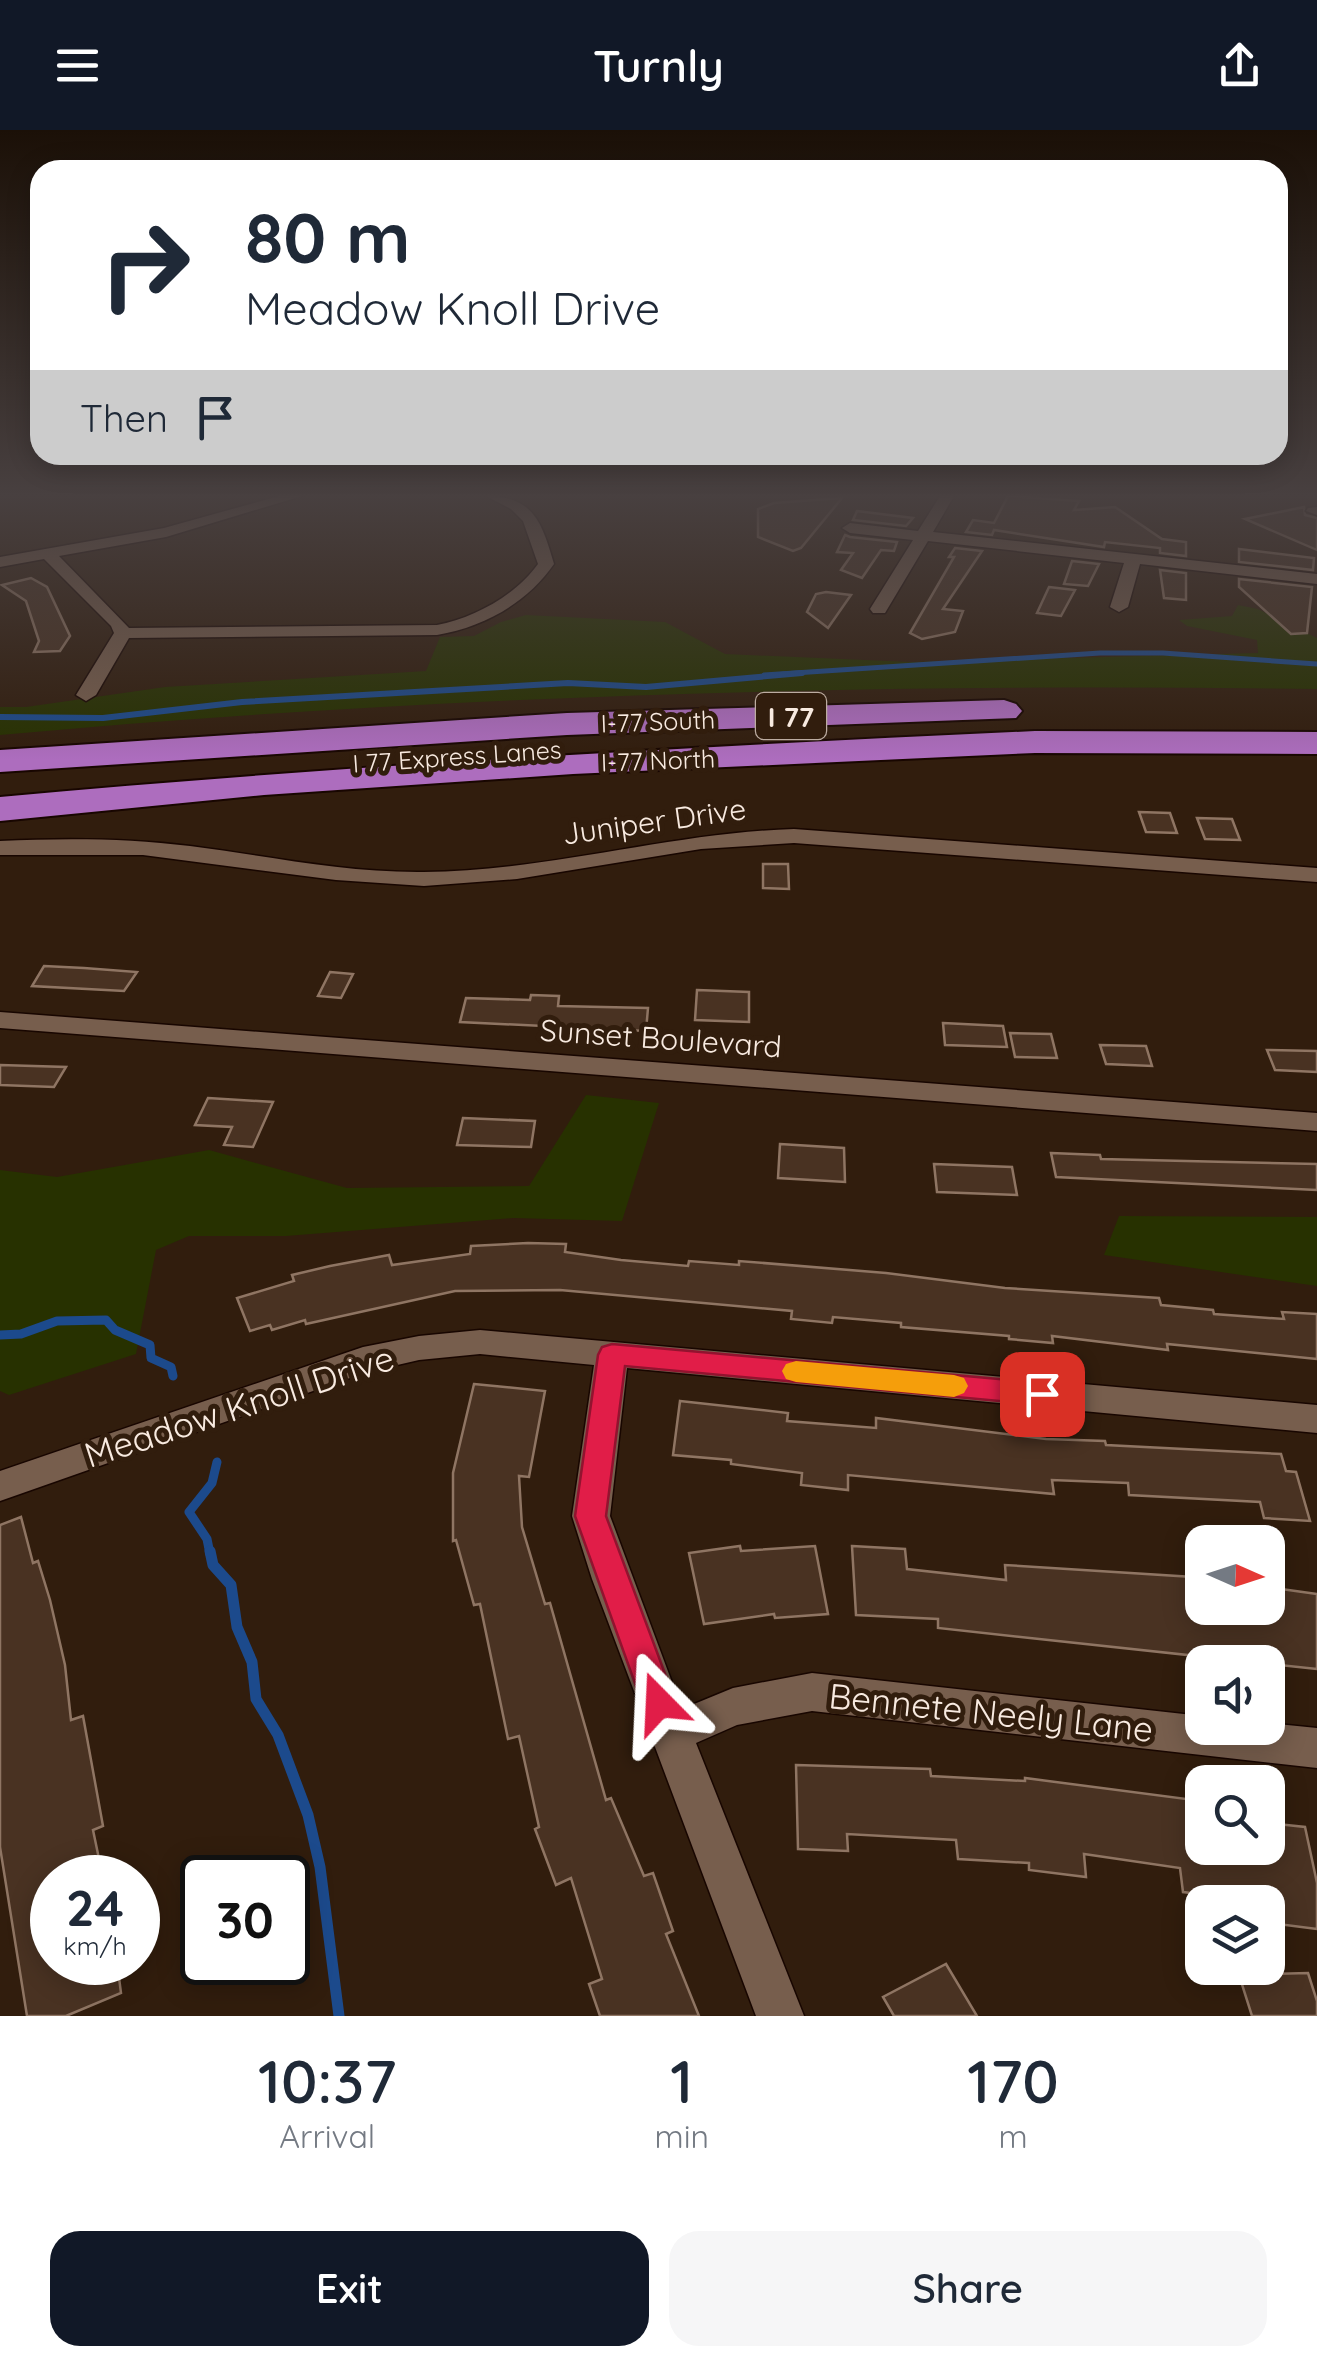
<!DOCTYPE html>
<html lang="en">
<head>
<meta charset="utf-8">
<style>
  body { margin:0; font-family:Quicksand,sans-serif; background:#f6f6f7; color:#1f2937; height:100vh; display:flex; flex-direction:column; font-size:38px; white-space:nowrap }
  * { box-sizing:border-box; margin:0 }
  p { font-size:32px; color:#747a83 }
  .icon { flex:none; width:55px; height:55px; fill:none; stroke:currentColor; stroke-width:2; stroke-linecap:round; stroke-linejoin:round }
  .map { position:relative; height:1886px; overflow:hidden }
  .panel { display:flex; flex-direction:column; background:#fff; flex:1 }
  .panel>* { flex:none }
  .hud { position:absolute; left:30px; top:30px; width:1258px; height:305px; border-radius:30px; box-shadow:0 5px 25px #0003; background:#fff; color:#1f2937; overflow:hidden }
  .needle { width:65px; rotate:93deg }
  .buttons { position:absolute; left:1185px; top:1395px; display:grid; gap:20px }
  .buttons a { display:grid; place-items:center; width:100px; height:100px; border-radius:20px; background:#fff; box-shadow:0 5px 25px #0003; font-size:50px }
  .speed { position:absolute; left:30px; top:1725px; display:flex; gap:20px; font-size:50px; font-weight:700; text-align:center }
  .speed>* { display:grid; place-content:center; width:130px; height:130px; border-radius:50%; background:#fff; box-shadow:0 5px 25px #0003; line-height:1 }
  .speed small { font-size:25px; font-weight:400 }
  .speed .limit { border:5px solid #111; border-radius:15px; background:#fff; color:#111 }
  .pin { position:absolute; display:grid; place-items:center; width:85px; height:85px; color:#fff; margin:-42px; border-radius:20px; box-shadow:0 5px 15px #0006 }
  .me { position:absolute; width:110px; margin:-55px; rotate:339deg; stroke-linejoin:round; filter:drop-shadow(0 0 8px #0008) }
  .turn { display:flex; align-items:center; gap:35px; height:210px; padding:0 50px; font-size:45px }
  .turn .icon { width:130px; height:130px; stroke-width:2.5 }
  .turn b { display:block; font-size:70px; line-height:85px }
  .then { display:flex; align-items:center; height:95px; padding:0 50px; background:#0003; gap:20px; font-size:38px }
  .eta { display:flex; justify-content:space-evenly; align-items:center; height:170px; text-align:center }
  .eta b { font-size:60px; font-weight:600; line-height:70px }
  .action { display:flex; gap:20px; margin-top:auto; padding:20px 50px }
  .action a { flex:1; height:115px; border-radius:30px; background:#111827; color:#fff; font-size:40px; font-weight:600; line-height:115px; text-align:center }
  .action a+a { background:#f6f6f7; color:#1f2937 }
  header { display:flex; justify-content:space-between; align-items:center; height:130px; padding:0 50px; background:#111827; color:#fff; font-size:45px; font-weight:600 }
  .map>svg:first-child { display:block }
  .green { fill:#273100 }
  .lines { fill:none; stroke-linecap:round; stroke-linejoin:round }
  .stream-far3 { stroke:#1c4a8c; stroke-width:5 }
  .stream-far2 { stroke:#1c4a8c; stroke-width:6 }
  .stream-far1 { stroke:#1c4a8c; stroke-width:9 }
  .stream { stroke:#1c4a8c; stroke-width:11 }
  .building { fill:#493222; stroke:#8f7563; stroke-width:2.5 }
  .street-casing { stroke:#180600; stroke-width:3 }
  .highway-casing { stroke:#180600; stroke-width:4 }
  .street { fill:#775e4d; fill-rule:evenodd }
  .highway { fill:#ad6dbe; fill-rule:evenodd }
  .route { fill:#e11d48; stroke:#92132f; stroke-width:2.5 }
  .slow { fill:#f59e0b }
  .labels { text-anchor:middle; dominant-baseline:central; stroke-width:10; stroke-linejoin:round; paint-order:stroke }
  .far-street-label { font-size:25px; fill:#f8eae0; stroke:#311d0d }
  .shield { fill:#311d0d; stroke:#bcaca1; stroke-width:2.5 }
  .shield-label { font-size:28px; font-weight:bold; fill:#f8eae0 }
  .street-label { font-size:30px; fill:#f8eae0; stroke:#311d0d }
  .near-street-label { font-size:35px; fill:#f8eae0; stroke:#311d0d }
</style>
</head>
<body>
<header><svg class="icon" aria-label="menu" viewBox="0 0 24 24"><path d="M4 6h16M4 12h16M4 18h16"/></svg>Turnly<svg class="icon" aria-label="share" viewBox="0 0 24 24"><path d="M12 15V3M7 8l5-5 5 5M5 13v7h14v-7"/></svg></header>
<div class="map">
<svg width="1317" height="1886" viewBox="0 0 1317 1886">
  <rect width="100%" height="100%" fill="#311d0d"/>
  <g class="green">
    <path d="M1238,475L1258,479L1317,508V559C878,553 437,565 0,605V577H26L165,557L426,541L440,507L474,506L501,492L526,485L665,492L725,524L911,532L1258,523L1257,510L1187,496L1179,490L1232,486Z"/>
    <polygon points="586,965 659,973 622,1091 513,1088 286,1106 189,1106 156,1120 136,1224 9,1265 0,1261 0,1040 57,1047 209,1020 347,1058 529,1056"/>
    <polygon points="1119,1086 1317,1087 1317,1156 1104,1125"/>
  </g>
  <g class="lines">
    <polyline class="stream-far3" points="764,545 1100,523 1163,523 1317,534"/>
    <polyline class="stream-far2" points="0,587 103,588 242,572 568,553 646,557 802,543"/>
    <g class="stream-far1">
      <polyline points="0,1205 21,1204 57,1191 106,1190 115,1200 150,1215 151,1228 171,1237 173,1246"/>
      <polyline points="210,1424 207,1409 189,1382 212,1353 217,1332"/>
    </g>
    <polyline class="stream" points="210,1421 213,1435 231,1455 237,1497 252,1532 256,1569 278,1605 308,1685 320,1737 339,1886"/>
  </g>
  <g class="building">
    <polygon points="1008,366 1079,371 1074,380 1115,377 1162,409 1186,412 1186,426 1160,423 1160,418 1105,412 1104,417 994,400 992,405 966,402 973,390 994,393"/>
    <polygon points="842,368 801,418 793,421 758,407 758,379 774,373"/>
    <polygon points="1304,377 1305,385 1317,388 1317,420 1245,389"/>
    <polygon points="857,381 913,388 906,396 853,390"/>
    <polygon points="845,405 850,407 897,412 894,421 881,420 862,448 841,440 853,423 837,422"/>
    <polygon points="955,418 982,421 943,479 963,481 955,502 922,509 910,503 954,427 949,427"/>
    <polygon points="1239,419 1314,428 1313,440 1239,432"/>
    <polygon points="1072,431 1099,434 1088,456 1064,454"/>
    <polygon points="1160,440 1186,443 1186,470 1164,468"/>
    <polygon points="31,448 47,457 70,506 60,521 34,522 39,511 26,471 2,455"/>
    <polygon points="1239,449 1312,457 1307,503 1291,504 1239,457"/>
    <polygon points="1049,457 1075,460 1061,486 1037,483"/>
    <polygon points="826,462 851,465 828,498 807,482 816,464"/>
    <polygon points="1139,682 1170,683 1177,703 1146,702"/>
    <polygon points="1197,688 1232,689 1240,710 1205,709"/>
    <polygon points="763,734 788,734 789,759 763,758"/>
    <polygon points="44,836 84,838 137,842 124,861 32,856"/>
    <polygon points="330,842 353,844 341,868 318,866"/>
    <polygon points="697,860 749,862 749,892 695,890"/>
    <polygon points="531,865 559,866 558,876 648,878 646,901 460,892 466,868 530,870"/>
    <polygon points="943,893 1003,896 1007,917 945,915"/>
    <polygon points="1010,903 1051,904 1057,928 1015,927"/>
    <polygon points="1100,915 1146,916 1152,936 1106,934"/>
    <polygon points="1267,920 1317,921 1317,942 1275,940"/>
    <polygon points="0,935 66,937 54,957 0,955"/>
    <polygon points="208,968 273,972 253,1017 224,1015 232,997 195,995"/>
    <polygon points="463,988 535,991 531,1017 457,1015"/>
    <polygon points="780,1014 844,1018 845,1052 778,1048"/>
    <polygon points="1051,1023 1100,1025 1101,1029 1317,1034 1317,1060 1056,1047"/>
    <polygon points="934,1034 1012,1037 1017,1065 937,1062"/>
    <polygon points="528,1113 566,1114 565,1122 621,1130 688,1136 689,1131 739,1135 739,1131 886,1143 1005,1158 1159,1168 1161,1175 1213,1180 1214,1184 1284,1189 1282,1182 1317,1184 1317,1229 1167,1214 1168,1220 1052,1206 1053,1213 1009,1209 1009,1206 901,1197 901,1193 833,1187 832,1193 791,1189 792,1181 560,1160 455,1161 306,1194 305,1190 272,1200 270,1195 250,1201 237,1168 294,1151 292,1145 330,1136 389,1125 392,1135 470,1124 471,1116"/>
    <polygon points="474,1254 545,1261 529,1347 519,1346 522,1397 545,1474 550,1473 606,1670 611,1668 644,1746 653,1743 673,1801 666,1804 699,1886 600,1886 589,1854 602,1849 571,1748 556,1755 535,1699 539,1697 519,1606 508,1609 480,1474 474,1475 456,1410 453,1411 453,1343"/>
    <polygon points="680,1271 788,1283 787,1291 876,1298 876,1288 1046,1309 1105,1311 1106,1315 1281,1324 1286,1341 1296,1342 1310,1391 1264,1388 1260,1372 1129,1365 1128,1353 1052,1350 1054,1364 848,1345 848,1360 801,1355 802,1343 731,1334 731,1330 673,1325"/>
    <polygon points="21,1387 33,1433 38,1431 50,1470 65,1535 71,1590 83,1586 103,1696 93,1700 103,1748 52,1748 52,1832 117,1832 121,1863 66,1886 27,1886 0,1717 0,1395"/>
    <polygon points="740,1416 741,1421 815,1416 828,1484 775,1488 774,1484 704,1494 689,1423"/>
    <polygon points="852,1416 905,1419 907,1439 1006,1450 1005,1435 1193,1447 1198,1478 1277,1478 1274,1458 1317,1464 1317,1539 938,1498 938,1489 856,1485"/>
    <polygon points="796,1635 930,1639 931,1646 1025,1651 1025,1648 1202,1671 1202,1718 1268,1718 1268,1693 1305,1697 1317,1753 1317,1799 1270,1793 1268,1772 1183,1762 1180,1738 1084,1724 1086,1747 1029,1740 1029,1733 958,1729 956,1710 847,1704 848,1721 798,1719"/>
    <polygon points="946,1834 977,1886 894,1886 883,1867"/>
    <polygon points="1308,1843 1317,1871 1317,1886 1252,1886 1239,1845"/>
  </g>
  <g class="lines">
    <g class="street-casing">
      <g id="street">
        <path d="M279,366H302L166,407L59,426L129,498L437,495C474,488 516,465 538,434L523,391L511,379L486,366C534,366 542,393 554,434C527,473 484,497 437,505L129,508L96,565L86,571L76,565L114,503L111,496L44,429L0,437V427L164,398Z"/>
        <polygon points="940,366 954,366 933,402 1317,444 1317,454 1140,434 1128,477 1119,482 1110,477 1124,433 928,411 885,483 873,483 870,479 913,410 850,403 842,398 850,393 918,401"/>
        <polygon points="1317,377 1317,385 1306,381 1308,378"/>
        <path d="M794,699L1317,738V752L794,713L701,719L517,749L424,756L336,750L143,725H0V711C63,708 127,708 190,716C268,726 345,743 424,742C549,741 669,703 794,699Z"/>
        <polygon points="0,882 1317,983 1317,1001 0,898"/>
        <polygon points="480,1200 1317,1275 1317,1303 627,1238 610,1386 682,1579 733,1558 812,1543 1202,1586 1202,1598 1268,1598 1268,1593 1317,1598 1317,1638 812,1581 737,1595 696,1613 804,1886 756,1886 592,1449 572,1386 594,1235 480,1224 419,1230 367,1242 0,1371 0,1341 363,1217 419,1206"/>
      </g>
    </g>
    <g class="highway-casing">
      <g id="highway">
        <polygon points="1004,570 1016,574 1022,581 1016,588 567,605 0,642 0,620 567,583"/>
        <path d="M1035,601L1317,602V624L1035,623L573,644L264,665L0,691V667C345,635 689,617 1035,601Z"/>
      </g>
    </g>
    <use href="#street" class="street"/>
    <use href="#highway" class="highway"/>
  </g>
  <linearGradient id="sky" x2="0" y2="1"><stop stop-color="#1b1007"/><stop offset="0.58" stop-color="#484040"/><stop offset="1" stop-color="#484040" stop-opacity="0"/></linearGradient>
  <rect width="1317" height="630" fill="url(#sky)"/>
  <polygon class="route" points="612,1214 1042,1253 1052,1256 1057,1264 1052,1272 1042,1275 625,1236 606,1386 676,1573 671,1584 659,1588 647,1584 642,1573 575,1386 598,1225 602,1217"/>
  <polygon class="slow" points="796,1231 954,1245 964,1248 968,1256 964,1263 954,1267 796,1252 786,1249 782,1241 786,1234"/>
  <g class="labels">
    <g class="far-street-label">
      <text transform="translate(658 591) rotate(-2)">I-77 South</text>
      <text transform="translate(457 626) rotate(-4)">I 77 Express Lanes</text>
      <text transform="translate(658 630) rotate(-2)">I-77 North</text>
    </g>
    <rect class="shield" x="756" y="563" width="70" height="46" rx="8"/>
    <g class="shield-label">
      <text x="791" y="586">I 77</text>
    </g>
    <g class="street-label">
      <text transform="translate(654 691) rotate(-8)">Juniper Drive</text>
      <text transform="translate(661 908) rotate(4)">Sunset Boulevard</text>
    </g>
    <g class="near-street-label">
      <text transform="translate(239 1276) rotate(-18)">Meadow Knoll Drive</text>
      <text transform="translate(991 1582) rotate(6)">Bennete Neely Lane</text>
    </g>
  </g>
</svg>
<div class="buttons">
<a><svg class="needle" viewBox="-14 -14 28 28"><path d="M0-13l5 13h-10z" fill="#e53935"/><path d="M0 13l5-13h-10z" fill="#747a83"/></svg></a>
<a><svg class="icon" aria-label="sound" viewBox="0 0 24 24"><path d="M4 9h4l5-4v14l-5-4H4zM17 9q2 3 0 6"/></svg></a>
<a><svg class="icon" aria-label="search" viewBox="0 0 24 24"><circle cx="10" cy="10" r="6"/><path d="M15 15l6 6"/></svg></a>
<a><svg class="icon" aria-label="layers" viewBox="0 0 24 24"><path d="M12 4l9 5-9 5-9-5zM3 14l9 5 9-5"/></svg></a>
</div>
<div class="speed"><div>24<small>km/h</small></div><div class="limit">30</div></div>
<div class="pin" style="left:1042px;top:1264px;background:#d93025"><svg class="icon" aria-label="arrive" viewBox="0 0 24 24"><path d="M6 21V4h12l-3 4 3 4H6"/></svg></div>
<svg class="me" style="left:659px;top:1573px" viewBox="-20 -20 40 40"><path d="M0-17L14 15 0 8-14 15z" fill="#e11d48" stroke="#fff" stroke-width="4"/></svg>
<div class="hud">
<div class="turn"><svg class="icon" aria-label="right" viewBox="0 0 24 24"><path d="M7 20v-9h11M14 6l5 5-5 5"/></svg><div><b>80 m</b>Meadow Knoll Drive</div></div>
<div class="then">Then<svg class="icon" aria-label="arrive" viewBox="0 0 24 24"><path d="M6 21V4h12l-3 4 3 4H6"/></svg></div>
</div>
</div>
<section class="panel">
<div class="eta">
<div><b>10:37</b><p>Arrival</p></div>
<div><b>1</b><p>min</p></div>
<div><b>170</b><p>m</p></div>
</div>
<div class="action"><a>Exit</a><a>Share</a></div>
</section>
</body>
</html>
